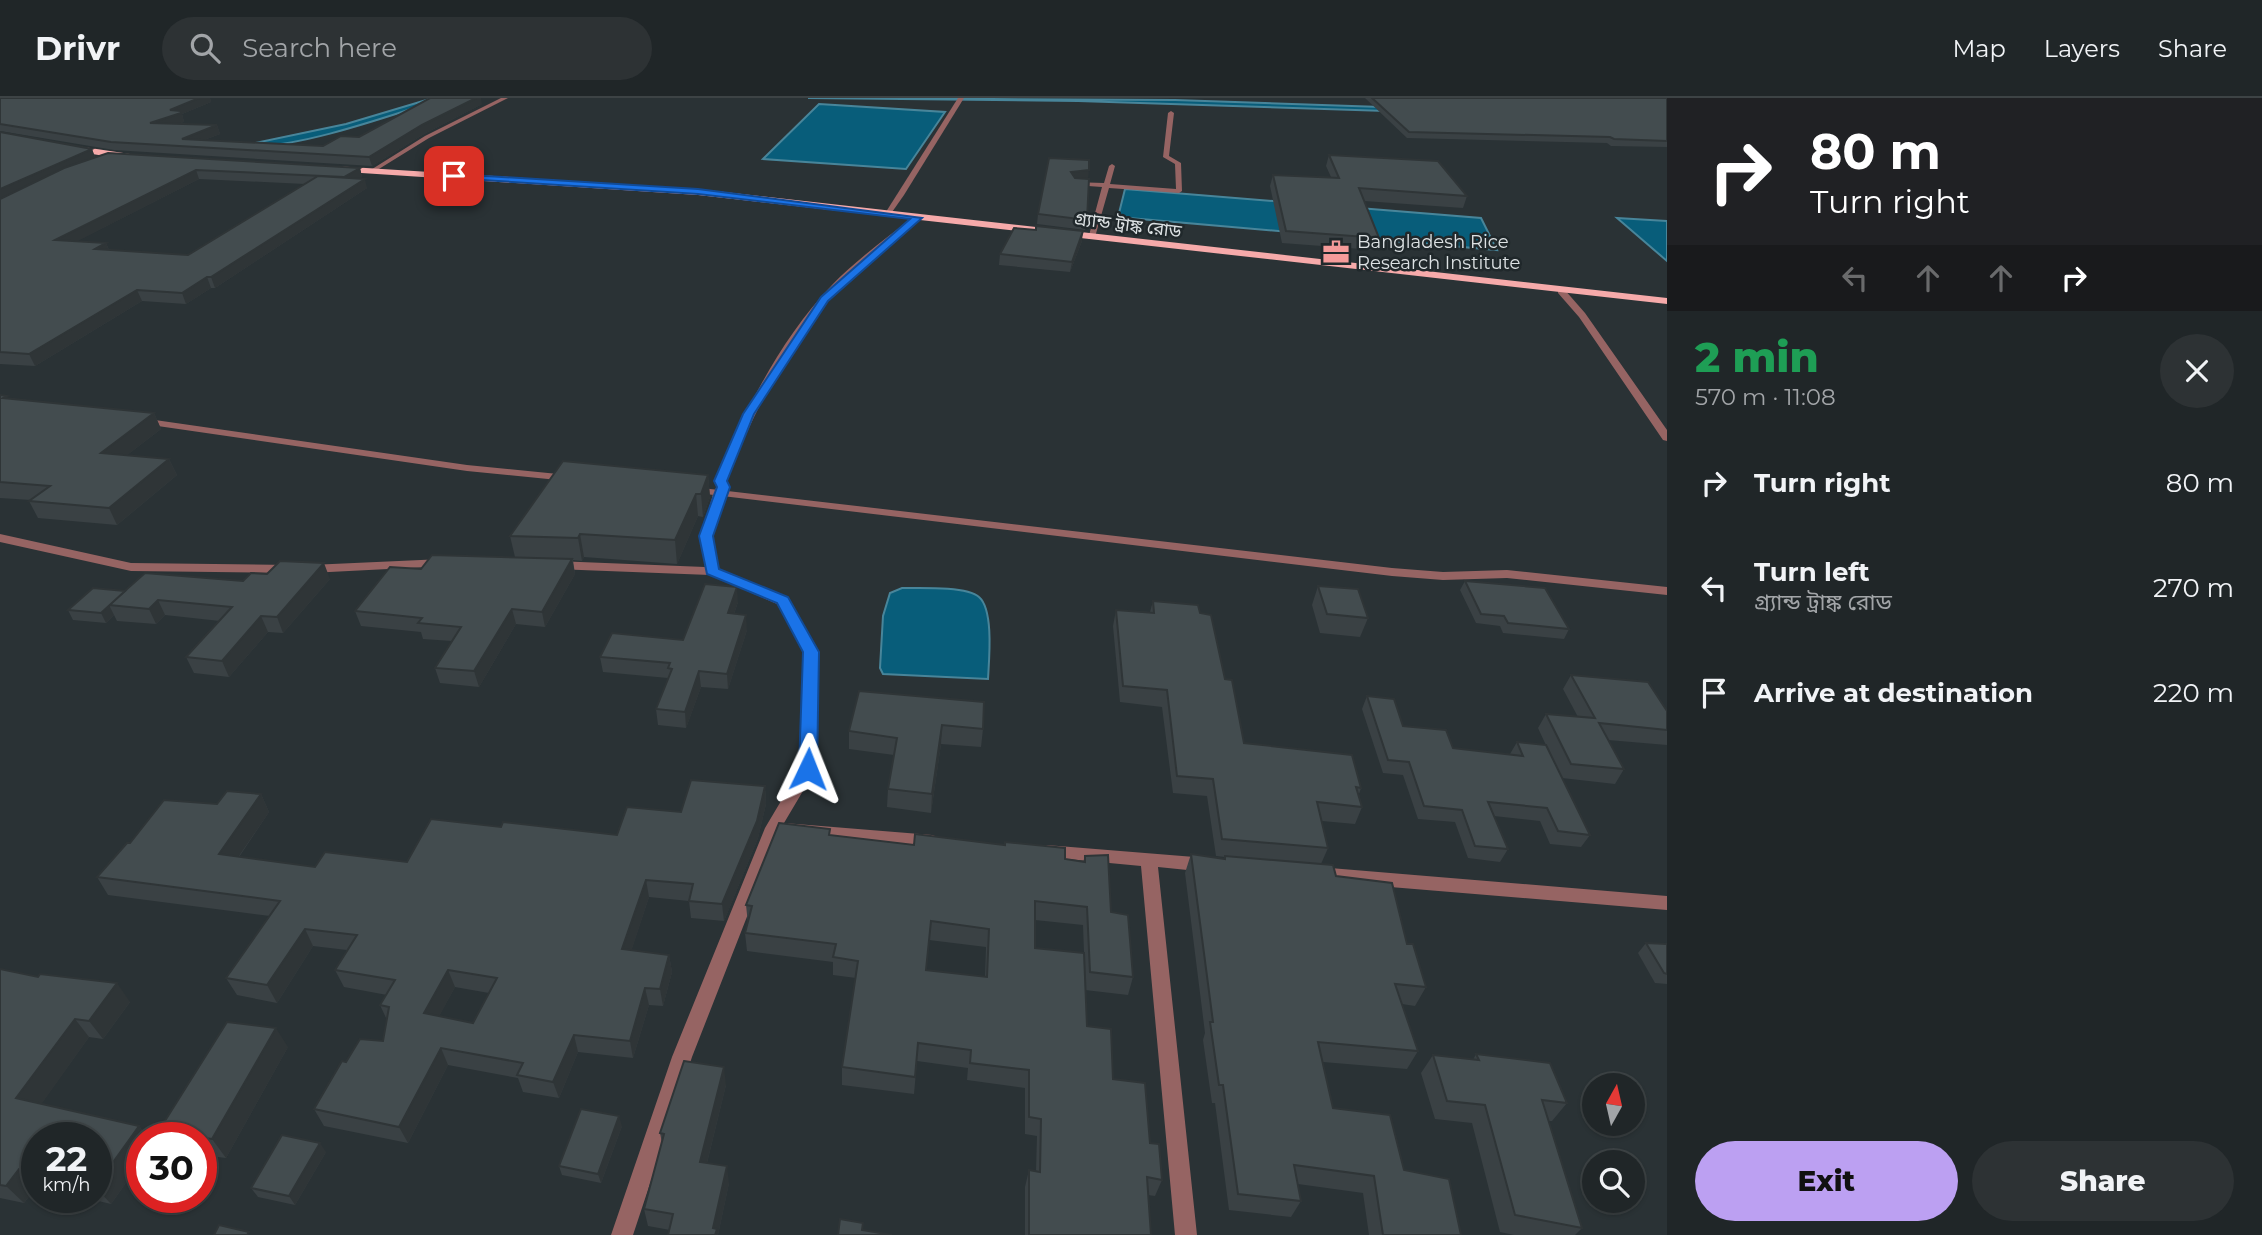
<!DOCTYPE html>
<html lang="en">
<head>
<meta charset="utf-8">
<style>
  body { margin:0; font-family:Montserrat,"Noto Sans Bengali",sans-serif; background:#2d3234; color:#f1f3f6; height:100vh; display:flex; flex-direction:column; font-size:26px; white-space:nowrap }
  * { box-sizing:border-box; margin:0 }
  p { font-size:23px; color:#a2a5a8 }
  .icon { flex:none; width:38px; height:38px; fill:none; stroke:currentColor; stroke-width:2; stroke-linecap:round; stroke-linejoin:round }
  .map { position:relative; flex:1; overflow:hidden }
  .sheet { display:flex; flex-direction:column; background:#202628; width:595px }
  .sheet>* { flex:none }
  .top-card { background:#202124; color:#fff; overflow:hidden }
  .needle { width:46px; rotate:8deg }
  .controls { position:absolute; left:1582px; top:975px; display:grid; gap:14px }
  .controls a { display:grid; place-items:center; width:63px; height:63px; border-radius:50%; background:#202628; box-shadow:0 2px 5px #0004,0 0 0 2px #3d4345; font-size:35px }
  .speed { position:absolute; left:21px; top:1024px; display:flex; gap:14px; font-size:35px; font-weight:700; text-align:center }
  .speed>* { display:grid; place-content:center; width:91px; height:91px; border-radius:50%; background:#202628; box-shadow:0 2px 5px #0004,0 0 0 2px #3d4345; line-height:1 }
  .speed small { font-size:18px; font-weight:400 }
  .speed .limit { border:10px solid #d22; background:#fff; color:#111 }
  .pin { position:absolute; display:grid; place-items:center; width:60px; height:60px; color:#fff; margin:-30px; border-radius:14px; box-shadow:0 4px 10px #0006 }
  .me { position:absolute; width:77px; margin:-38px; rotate:2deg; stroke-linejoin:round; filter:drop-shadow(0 0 5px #0008) }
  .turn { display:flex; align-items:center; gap:24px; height:147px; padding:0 28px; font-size:32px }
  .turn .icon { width:91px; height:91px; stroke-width:2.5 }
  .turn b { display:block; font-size:49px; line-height:60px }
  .lanes { display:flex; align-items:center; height:66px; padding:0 28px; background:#0003; justify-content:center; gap:35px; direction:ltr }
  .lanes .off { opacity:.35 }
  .round { display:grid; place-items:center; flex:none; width:74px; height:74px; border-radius:37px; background:#2d3234 }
  .overview { display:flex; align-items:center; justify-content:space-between; height:119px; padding:0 28px }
  h1 { font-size:42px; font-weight:800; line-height:52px; color:#1e9e55 }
  .cta { display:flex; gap:14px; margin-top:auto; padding:14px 28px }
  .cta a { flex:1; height:80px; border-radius:42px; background:#bca0f2; color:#111; font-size:28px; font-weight:800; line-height:80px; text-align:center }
  .cta a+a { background:#2d3234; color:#f1f3f6 }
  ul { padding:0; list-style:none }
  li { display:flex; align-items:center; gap:21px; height:105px; padding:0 28px }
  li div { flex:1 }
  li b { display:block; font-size:26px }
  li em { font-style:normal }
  header { display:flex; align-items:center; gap:42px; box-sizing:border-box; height:98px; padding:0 35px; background:#202628; border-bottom:2px solid #3d4345 }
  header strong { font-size:33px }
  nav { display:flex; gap:38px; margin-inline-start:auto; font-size:24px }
  .search { width:490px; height:63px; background:#2d3234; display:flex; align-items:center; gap:18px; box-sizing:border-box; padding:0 24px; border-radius:38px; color:#a2a5a8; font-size:26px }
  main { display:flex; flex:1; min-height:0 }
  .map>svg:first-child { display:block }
  .water { fill:#085d7a; stroke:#48859a; stroke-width:2 }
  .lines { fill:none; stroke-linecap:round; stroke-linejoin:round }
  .pedestrian { fill:#966463; fill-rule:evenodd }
  .minor { fill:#966463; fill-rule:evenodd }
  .trunk { fill:#f6aaaa; fill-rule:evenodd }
  .minor-bridge { stroke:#966463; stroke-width:12 }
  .wall { fill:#3a4144; fill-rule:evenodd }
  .shaded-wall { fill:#2f3537 }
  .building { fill:#434c4f; stroke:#2f3537; stroke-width:2; fill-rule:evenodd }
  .route { fill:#1a73e8; stroke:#114b97; stroke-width:2 }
  .labels { text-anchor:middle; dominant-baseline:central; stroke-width:5; stroke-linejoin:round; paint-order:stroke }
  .far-street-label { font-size:18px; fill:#dde2e4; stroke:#20282b }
  .far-poi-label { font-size:18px; fill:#dde2e4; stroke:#20282b; text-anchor:start }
</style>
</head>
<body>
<header>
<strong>Drivr</strong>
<div class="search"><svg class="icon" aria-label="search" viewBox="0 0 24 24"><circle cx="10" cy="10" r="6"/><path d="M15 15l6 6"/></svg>Search here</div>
<nav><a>Map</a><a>Layers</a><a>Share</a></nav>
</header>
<main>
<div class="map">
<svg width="1667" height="1137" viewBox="0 0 1667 1137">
  <rect width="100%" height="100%" fill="#2a3235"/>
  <g class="water">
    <path d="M433,0H445C404,13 287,55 250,46L346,26Z"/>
    <polygon points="808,0 1175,2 1441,11 1667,22 1078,3"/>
    <polygon points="819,6 945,14 906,71 763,61"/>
    <polygon points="1125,91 1481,120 1497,152 1118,119"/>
    <polygon points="1617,120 1667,123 1667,163"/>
    <path d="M902,490C919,490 967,488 979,499C994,512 989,562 988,581L883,576L880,570L883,518L890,495Z"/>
  </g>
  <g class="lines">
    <g class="pedestrian">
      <polygon points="141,320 467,367 568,377 574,380 568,383 467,373 137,325 136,323"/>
      <polygon points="693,389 1392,470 1443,474 1507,472 1667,489 1667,497 1507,480 1443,482 1392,478 689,394 687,392"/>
    </g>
    <g class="minor">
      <polygon points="501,0 508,0 429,40 374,74 369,73 425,38"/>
      <polygon points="958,0 964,0 904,97 890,117 884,117"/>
      <polygon points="1171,13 1174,15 1169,58 1181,65 1182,93 1179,95 1109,90 1095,139 1088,141 1102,89 1074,87 1072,84 1104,85 1109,68 1112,66 1115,68 1110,86 1176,91 1175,66 1163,59 1168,15"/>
      <path d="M914,118L921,120C895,145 864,164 839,190C787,243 754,315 726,383L729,389L723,392L719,391L714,383C745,314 779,242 832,187C857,161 887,140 914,118Z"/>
      <polygon points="1558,191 1564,191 1585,215 1667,332 1667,343 1663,342 1579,219 1558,195"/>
      <polygon points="718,397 724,400 712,438 718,471 787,500 818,554 816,671 784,725 932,737 938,739 940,743 938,747 932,749 779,737 692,959 633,1137 611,1137 672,959 765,730 800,671 804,554 777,506 710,477 555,471 549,467 555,463 705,469 700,438 712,400"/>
      <polygon points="0,436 131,465 290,467 296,471 290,475 131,473 0,444"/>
      <polygon points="443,461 449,465 447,468 310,475 304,471 310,467"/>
      <polygon points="1046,747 1207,760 1213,762 1216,767 1213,772 1207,774 1158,769 1197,1137 1175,1137 1141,768 1046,759 1040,758 1038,753 1040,748"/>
      <polygon points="1318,769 1667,798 1667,812 1318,783 1312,781 1309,776 1312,771"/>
    </g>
    <g class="trunk">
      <polygon points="70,47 130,56 134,59 130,62 67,52"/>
      <polygon points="334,68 698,91 1667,200 1667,206 698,97 331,73 330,71"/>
    </g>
    <polyline class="minor-bridge" points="718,400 723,389"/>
  </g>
  <g class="wall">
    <polygon points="0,0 210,0 211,4 182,16 184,24 176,26 217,27 220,36 204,42 323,48 482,6 424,36 372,68 114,52 0,33"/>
    <polygon points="1365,0 1667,0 1667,49 1611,48 1607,45 1407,40"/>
    <path d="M0,34L92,51L95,59L360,70L362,79L360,80L367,90L215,190H211L186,206L142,203L35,268L0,266ZM199,81L305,86L188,157L109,152L106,145L77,143Z"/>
    <polygon points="1329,57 1467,98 1463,110 1364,103 1379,140 1375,152 1282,145 1270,88 1273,77 1331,79 1326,68"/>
    <polygon points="1088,81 1087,122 1085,132 1037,126 1038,116"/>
    <polygon points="1082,143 1070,174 999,167 1000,156"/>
    <polygon points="0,297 8,300 154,315 161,331 127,357 169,361 177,377 117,427 38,420 29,403 31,402 0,400"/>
    <polygon points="708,377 710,399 703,419 698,418 677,466 584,459 582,463 573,462 575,476 545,529 516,526 479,589 440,585 435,570 452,543 423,541 421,534 361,528 355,513 421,471 515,459 510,438"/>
    <polygon points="330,481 283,535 268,534 229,579 194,575 186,559 220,523 165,517 156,526 117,523 114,517 106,525 73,522 68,512 125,493 243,483"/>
    <polygon points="1465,483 1569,531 1564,541 1503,535 1500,528 1476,525 1460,492"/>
    <polygon points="1318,488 1368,520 1360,539 1320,535 1312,507"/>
    <polygon points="1153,503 1200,515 1225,581 1244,645 1361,690 1359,696 1362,709 1355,726 1322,723 1328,750 1321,766 1336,778 1407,846 1426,889 1415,908 1402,906 1418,953 1407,971 1323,964 1333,1010 1404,1072 1461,1137 1369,1137 1363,1095 1298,1086 1301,1103 1291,1119 1229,1112 1215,1005 1212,1005 1203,942 1205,935 1185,775 1191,756 1224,761 1225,759 1216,758 1207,698 1173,695 1162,609 1120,604 1113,528 1116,512 1150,514"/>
    <polygon points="738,504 734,516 747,532 728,591 701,589 686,630 658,627 656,611 668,580 603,574 600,559 683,542"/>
    <polygon points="1571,577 1667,613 1667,647 1608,642 1624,671 1615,686 1562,680 1590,737 1581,749 1550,746 1540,723 1494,718 1508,751 1500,764 1468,760 1455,724 1418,721 1403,677 1383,675 1362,611 1367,598 1403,628 1453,650 1510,656 1517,644 1551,658 1538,630 1546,616 1578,619 1563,591"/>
    <polygon points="859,593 983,631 981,649 941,646 931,715 887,709 888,691 894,657 849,651 849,633"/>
    <path d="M765,688L766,706L758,740L724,823L691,820L689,803L649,799L631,853L669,857L672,874L663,908L649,907L633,960L578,954L559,1000L523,994L518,980L448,967L408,1045L324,1028L314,1011L346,964L383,943L387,922L380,907L387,897L344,889L335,872L347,852L313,848L277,905L237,897L226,880L270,818L108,797L97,779L130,745L217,706L261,696L269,714L239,759L315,769L407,764L501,729L617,737L681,714ZM455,889L489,895L473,925L439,918Z"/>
    <path d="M830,737L914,747L1083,764L1085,758L1111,814L1133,879L1128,897L1085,892L1087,928L1113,981L1150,1045L1162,1082L1155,1098L1148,1097L1151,1137H1025V1089L1029,1072L1036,1073L1037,1038L1025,1036V990L967,982L968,970L917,963L914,996L842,987V969L856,880L833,877V864L747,853L745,835L748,826L746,807ZM1035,822L1083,827L1084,855L1035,850ZM929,842L986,849L985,879L926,872Z"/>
    <polygon points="1646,845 1667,846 1667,886 1655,885 1638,855"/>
    <polygon points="0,871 130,904 103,941 89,939 41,1006 139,1028 148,1040 142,1040 142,1062 111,1106 82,1099 96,1099 96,1040 37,1040 37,1088 24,1105 0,1100"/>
    <polygon points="288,949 226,1060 201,1057 201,1040 163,1040 158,1034"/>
    <polygon points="1476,956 1567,1005 1552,1023 1549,1023 1582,1130 1575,1137 1514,1137 1500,1134 1472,1025 1435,1021 1421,975 1433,957 1473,962"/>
    <polygon points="726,987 707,1065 729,1085 718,1137 668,1137 670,1132 648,1128 644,1111 662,1045 660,1035"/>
    <polygon points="622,1028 601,1085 562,1077 559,1068"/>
    <polygon points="326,1054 295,1107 258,1099 251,1090"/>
  </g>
  <g class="shaded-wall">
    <polygon points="199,0 210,0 211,4 182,16 184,24 153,33 150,25 170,12"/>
    <polygon points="476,0 481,0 482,6 424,36 372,68 369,59 422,27"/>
    <polygon points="217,27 220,36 188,48 182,41"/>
    <polygon points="92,51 95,60 0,102 0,91"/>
    <polygon points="360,70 362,79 347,88 344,79"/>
    <polygon points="196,72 199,81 60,152 55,142"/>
    <polygon points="1089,72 1088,82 1069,84 1071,74"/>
    <polygon points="365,81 367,90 215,190 211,179"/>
    <polygon points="1083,133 1082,143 1070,174 1072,164"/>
    <polygon points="106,145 110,155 95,151"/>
    <polygon points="207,179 211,190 186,206 182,195"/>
    <polygon points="137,192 142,203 35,268 29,256"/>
    <polygon points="154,315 161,331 109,371 101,355"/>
    <polygon points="169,361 177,377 117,427 109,410"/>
    <polygon points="708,377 710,399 703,419 701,396"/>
    <polygon points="696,396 698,418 677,466 675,442"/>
    <polygon points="580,436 584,459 582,463 578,440"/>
    <polygon points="572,461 575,476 545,529 542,514"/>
    <polygon points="324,465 330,481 283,535 277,519"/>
    <polygon points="737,489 738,504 729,530 728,515"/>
    <polygon points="158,502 165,517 156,526 149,511"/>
    <polygon points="109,507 114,517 106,525 101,515"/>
    <polygon points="512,511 516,526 479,589 474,573"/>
    <polygon points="746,517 747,532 728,591 727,576"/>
    <polygon points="261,518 268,534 229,579 222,563"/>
    <polygon points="699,573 701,589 686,630 685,614"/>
    <polygon points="942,627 941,646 931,715 932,696"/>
    <polygon points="765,688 766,706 758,740 724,823 722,806"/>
    <polygon points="261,696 269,714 228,774 219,756"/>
    <polygon points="646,782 649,799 626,869 622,851"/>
    <polygon points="305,831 313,848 277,905 267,887"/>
    <polygon points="669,857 672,874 663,908 660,891"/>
    <polygon points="448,872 455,889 432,932 424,915"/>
    <polygon points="117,885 130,904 103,941 89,923"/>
    <polygon points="645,890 649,907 633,960 630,943"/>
    <polygon points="75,921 89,939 33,1018 16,1000"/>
    <polygon points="276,930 288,949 226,1060 212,1041"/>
    <polygon points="574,937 578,954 559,1000 553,984"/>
    <polygon points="441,950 448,967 408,1045 399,1029"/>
    <polygon points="724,969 726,987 703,1081 700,1064"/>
    <polygon points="619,1018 622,1028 601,1085 598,1076"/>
    <polygon points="139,1028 148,1040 142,1040 142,1062 111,1106 96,1090 96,1088"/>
    <polygon points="320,1045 326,1054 295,1107 289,1098"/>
    <polygon points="727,1068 729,1085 718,1137 714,1137 713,1130"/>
    <polygon points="19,1071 37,1088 24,1105 6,1088"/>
  </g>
  <g class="building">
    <polygon points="0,0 199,0 170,12 181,13 181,15 150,25 217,27 182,41 323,48 341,38 359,39 430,0 476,0 422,27 369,59 111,44 0,26"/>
    <polygon points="1372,0 1667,0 1667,43 1614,41 1610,39 1409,34"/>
    <polygon points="0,34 92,51 0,91"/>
    <polygon points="108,55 360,70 344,79 196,72 55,142 106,145 95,151 188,157 318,78 365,81 211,179 207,179 182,195 137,192 29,256 0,254 0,101 64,70"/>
    <polygon points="1329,57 1438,63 1467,98 1359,90 1379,140 1286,133 1273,77 1339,80"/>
    <polygon points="1049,60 1089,62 1089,72 1071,74 1075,80 1089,81 1087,122 1038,116"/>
    <polygon points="1036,128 1083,133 1072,164 1000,156 1014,130 1036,132"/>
    <polygon points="0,297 7,298 3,300 154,315 101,355 169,361 109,410 29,403 50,388 0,384"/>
    <polygon points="563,363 708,377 701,396 696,396 675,442 580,436 578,440 510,438"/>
    <polygon points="432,457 572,461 542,514 512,511 474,573 435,570 461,529 418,525 422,520 355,513 390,469 421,471"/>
    <polygon points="280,463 324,465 277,519 261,518 222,563 186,559 232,509 158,502 149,511 109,507 145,475 243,483 251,475 267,476"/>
    <polygon points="1465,483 1545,490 1569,531 1508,525 1504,518 1481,516"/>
    <polygon points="705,486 737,489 728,515 746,517 727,576 699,573 685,614 656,611 672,571 668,570 670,565 600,559 612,535 683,542"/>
    <polygon points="1318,488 1358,491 1368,520 1327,516"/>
    <polygon points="93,490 125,493 101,515 68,512"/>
    <polygon points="1153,503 1198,507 1200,515 1211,517 1225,581 1232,582 1244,645 1352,657 1361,690 1356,689 1362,709 1317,704 1328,750 1222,741 1213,681 1177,678 1167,592 1123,588 1116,512 1154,515"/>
    <polygon points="1571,577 1648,584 1667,613 1667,632 1599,625 1624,671 1571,666 1546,616 1595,620"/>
    <polygon points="859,593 984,604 983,631 942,627 932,696 888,691 897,640 849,633"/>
    <polygon points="1367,598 1394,601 1403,628 1446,632 1453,650 1523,658 1517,644 1546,647 1590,737 1558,733 1547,710 1488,704 1508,751 1475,748 1462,712 1424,708 1409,664 1388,662"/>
    <path d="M691,682L765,688L757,723L722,806L689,803L693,786L646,782L622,851L669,857L660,891L645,890L630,943L574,937L553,984L517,977L523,965L441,950L399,1029L314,1011L342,963L346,964L360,941L383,943L389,909L380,907L395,882L335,872L357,837L305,831L267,887L226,880L280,803L97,779L127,745H130L164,702L217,706L227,693L261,696L219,756L315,769L325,754L407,764L431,721L501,729L503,724L617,737L627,709L681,714ZM448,872L497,880L473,925L424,915Z"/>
    <path d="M779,725L830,731L829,737L914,747L915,736L1005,747V744L1065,750V761L1085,764V758L1108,757L1111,814L1128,817L1133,879L1090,874L1087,809L1035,803V850L1084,855L1087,928L1111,931L1113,981L1145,985L1150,1045L1159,1046L1162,1082L1147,1079L1151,1137H1029V1072L1040,1074L1041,1021L1029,1019V972L970,965L971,952L918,945L915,979L842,969L858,863L833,859L836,846L745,835L752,808L746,807ZM931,823L989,831L987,879L926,872Z"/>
    <polygon points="1191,756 1225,761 1225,758 1333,767 1336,778 1392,785 1407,846 1413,846 1426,889 1395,886 1418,953 1318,944 1333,1010 1390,1017 1404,1072 1449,1081 1461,1137 1383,1137 1374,1078 1294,1067 1301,1103 1238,1096 1223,987 1219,987 1210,924 1213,924"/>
    <polygon points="1646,845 1667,846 1667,876 1664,875"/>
    <polygon points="0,871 38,879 40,876 117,885 89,923 75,921 16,1000 139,1028 96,1088 96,1040 37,1040 37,1075 19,1071 6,1088 0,1087"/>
    <polygon points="227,924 276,930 212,1041 158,1034"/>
    <polygon points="1476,956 1550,965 1567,1005 1542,1002 1582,1130 1515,1117 1485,1007 1447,1003 1433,957 1479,962"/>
    <polygon points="684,963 724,969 700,1064 727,1068 713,1130 717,1131 715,1137 668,1137 673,1116 644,1111 664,1036 660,1035"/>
    <polygon points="581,1011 619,1018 598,1076 559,1068"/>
    <polygon points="282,1037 320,1045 289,1098 251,1090"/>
    <polygon points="840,1121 863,1125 862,1132 892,1137 838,1137"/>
    <polygon points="219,1127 249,1134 247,1137 214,1137"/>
  </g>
  <polygon class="route" points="454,76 698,91 922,120 828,203 754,316 727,383 730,389 713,438 719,471 788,499 819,554 817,671 814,675 802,675 799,671 803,554 777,505 707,476 699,438 717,389 714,383 743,316 821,199 910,121 698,96 451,80"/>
  <defs>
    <g id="office-bare" transform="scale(2.1)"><path d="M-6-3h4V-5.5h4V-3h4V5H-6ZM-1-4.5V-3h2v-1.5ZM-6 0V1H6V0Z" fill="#f59b9a" stroke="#20282b" stroke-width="2.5" paint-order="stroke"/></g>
  </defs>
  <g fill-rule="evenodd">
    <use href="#office-bare" x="1336" y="154"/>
  </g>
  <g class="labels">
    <g class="far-street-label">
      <text transform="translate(1128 127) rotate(7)">গ্র্যান্ড ট্রাঙ্ক রোড</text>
    </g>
    <g class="far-poi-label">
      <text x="1357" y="144">Bangladesh Rice<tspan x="1357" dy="21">Research Institute</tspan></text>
    </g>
  </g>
</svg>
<div class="controls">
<a><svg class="needle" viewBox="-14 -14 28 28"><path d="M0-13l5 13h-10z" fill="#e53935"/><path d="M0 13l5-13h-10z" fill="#a2a5a8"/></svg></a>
<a><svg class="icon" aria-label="search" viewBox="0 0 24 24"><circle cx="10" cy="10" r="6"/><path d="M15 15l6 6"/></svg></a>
</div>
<div class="speed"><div>22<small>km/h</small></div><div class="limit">30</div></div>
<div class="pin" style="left:454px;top:78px;background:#d93025"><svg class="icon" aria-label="arrive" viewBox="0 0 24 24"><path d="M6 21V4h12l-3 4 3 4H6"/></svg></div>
<svg class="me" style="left:808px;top:671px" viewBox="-20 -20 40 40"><path d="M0-17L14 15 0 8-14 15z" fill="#1a73e8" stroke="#fff" stroke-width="4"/></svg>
</div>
<section class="sheet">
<div class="top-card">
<div class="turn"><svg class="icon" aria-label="right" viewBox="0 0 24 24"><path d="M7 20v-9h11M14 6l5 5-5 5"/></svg><div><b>80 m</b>Turn right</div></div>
<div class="lanes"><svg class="icon off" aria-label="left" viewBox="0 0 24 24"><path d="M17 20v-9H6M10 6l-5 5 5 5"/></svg><svg class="icon off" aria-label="ahead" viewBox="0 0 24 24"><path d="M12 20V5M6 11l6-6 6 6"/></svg><svg class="icon off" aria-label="ahead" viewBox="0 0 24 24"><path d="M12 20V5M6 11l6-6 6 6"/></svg><svg class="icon" aria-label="right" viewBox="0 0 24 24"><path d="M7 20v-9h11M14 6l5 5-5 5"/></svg></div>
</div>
<div class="overview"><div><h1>2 min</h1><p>570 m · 11:08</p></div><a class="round"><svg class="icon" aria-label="close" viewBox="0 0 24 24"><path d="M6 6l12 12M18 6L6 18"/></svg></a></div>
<ul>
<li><svg class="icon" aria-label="right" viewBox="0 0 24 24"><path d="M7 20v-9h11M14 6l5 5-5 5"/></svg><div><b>Turn right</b></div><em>80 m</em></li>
<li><svg class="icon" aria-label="left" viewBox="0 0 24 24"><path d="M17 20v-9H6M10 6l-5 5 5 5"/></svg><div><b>Turn left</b><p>গ্র্যান্ড ট্রাঙ্ক রোড</p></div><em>270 m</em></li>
<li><svg class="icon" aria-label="arrive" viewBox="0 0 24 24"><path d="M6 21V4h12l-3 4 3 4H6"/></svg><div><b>Arrive at destination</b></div><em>220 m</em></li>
</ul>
<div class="cta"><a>Exit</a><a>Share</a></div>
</section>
</main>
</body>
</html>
